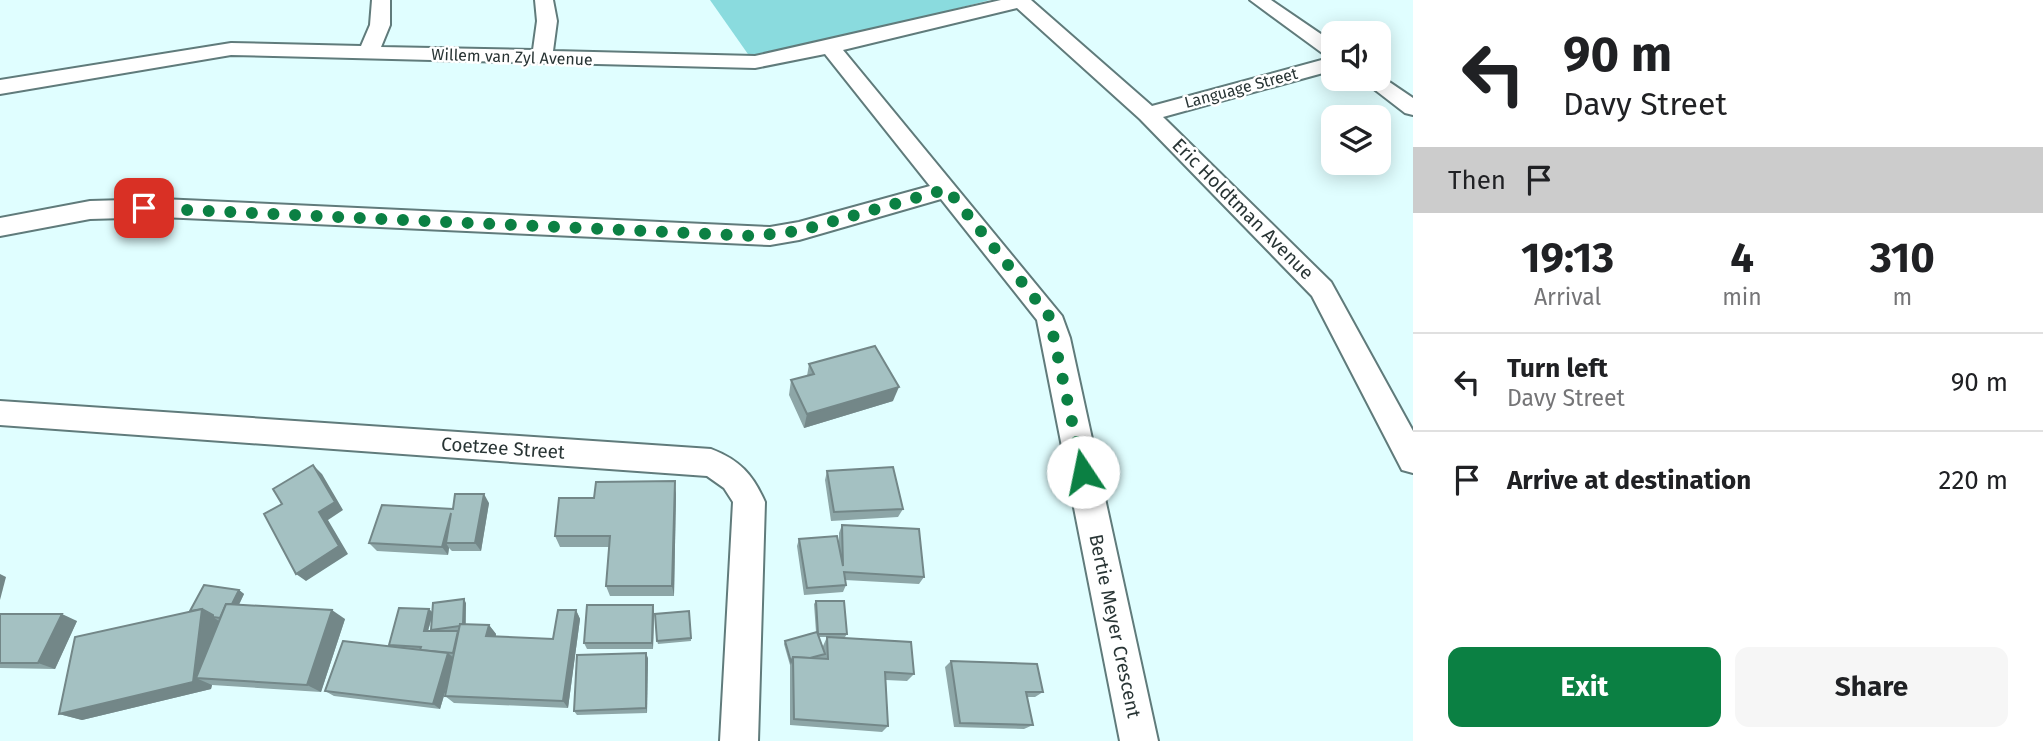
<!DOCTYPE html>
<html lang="en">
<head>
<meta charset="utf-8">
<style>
  body { margin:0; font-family:"Fira Sans",sans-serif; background:#f6f6f6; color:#202124; height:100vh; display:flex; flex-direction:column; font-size:26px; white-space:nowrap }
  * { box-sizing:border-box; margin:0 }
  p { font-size:23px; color:#757577 }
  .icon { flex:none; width:38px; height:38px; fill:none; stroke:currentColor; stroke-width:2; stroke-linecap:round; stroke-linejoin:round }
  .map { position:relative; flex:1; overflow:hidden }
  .side { display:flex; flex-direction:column; background:#fff; width:630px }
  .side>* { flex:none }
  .hud { background:#fff; color:#202124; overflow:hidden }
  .tools { position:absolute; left:1321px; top:21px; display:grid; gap:14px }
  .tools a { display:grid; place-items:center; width:70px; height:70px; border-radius:14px; background:#fff; box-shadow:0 4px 18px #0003; font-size:35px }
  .pin { position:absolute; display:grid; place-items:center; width:60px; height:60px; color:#fff; margin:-30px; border-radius:14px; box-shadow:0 4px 10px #0006 }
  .me { position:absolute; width:77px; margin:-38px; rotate:349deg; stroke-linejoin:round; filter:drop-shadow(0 0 5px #0008) }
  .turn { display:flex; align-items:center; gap:24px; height:147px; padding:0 35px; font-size:32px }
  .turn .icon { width:91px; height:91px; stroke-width:2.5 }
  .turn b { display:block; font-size:49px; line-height:60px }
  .then { display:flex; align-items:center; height:66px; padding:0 35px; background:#0003; gap:14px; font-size:26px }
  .eta { display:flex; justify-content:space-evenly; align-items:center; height:119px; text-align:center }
  .eta b { font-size:42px; font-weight:700; line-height:49px }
  .button { display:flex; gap:14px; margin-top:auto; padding:14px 35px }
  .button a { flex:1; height:80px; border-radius:14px; background:#0b8043; color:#fff; font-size:28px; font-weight:700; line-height:80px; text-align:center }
  .button a+a { background:#f6f6f6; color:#202124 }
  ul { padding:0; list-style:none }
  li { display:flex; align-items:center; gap:21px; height:98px; padding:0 35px; border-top:2px solid #e0e0e0 }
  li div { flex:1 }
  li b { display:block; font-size:26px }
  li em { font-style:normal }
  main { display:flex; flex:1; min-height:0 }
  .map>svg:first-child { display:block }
  .green { fill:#8adbde }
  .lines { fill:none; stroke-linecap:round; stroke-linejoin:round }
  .minor-casing { stroke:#607b7b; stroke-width:4 }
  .minor { fill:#fff; fill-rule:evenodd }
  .wall { fill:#8da6a7; fill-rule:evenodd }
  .shaded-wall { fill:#738788 }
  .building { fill:#a4c1c2; stroke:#738788; stroke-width:2 }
  .route { stroke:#0b8043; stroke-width:12; stroke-dasharray:0 21.6 }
  .labels { text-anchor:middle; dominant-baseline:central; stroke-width:5; stroke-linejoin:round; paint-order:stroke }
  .far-street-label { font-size:16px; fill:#283434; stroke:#fff }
  .street-label { font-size:19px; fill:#283434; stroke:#fff }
</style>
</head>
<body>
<main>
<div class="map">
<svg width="1413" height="741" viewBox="0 0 1413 741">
  <rect width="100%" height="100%" fill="#e0feff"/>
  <polygon class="green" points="710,0 990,0 808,47 750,57"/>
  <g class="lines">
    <g class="minor-casing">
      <g id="minor">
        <polygon points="372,0 390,0 390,25 381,47 533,50 537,21 535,0 553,0 557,21 553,51 755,56 1001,0 1031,0 1152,106 1329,58 1250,0 1271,0 1334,43 1334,70 1163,117 1331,282 1413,431 1413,473 1402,470 1312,296 1140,119 1017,8 843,50 1062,316 1070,338 1158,741 1120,741 1037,320 941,199 799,240 770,245 161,217 90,219 0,236 0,218 90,201 161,199 770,227 799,222 930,186 825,54 755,68 231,55 0,94 0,80 231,43 361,46 370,25"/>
        <polygon points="1379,75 1413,98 1413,115 1405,113 1361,79 1379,79"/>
        <path d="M0,401L711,449C740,460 753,475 765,502L758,741H720L733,502L724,488L707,476L0,425Z"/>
      </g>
    </g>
    <use href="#minor" class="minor"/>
  </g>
  <g class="wall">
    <polygon points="809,364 893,401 804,428 789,395 791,380 807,376"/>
    <polygon points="827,471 903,509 898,517 831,521 825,480"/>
    <polygon points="676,494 674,596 610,596 606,586 609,547 560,547 555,536"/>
    <polygon points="489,503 481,551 452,551 449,548 448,555 377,551 369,543 453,509"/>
    <polygon points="842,525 924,577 919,584 845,580 846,585 843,592 804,595 797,546 799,539 839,547 839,533"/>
    <polygon points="239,590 244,594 239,605 345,619 321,692 212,685 211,689 82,720 59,714 190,611"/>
    <path d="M816,601L847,634L845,637H829L914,674L907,681L886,680L888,726L882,732L790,725V665L784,644L785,641L816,632L814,604ZM819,637H827L823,646V649Z"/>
    <path d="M466,603V624L489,625L496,634V636L553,639L576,610L580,619L568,708L454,703L445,696L448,682L440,709L334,696L325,691L391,647L389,645L429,609L432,612ZM432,617L431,630L432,631H428Z"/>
    <polygon points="653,605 654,611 653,649 587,649 584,643"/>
    <polygon points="689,611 691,641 658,644 657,641"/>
    <polygon points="0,614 77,621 55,669 0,668"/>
    <polygon points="648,658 647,713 577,715 574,711"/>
    <polygon points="951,661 1043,692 1035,697 1027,697 1033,725 1024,729 954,727 945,667"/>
  </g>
  <g class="shaded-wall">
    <polygon points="899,387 893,401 804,428 807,414"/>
    <polygon points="313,465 322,474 343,510 328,520 348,554 306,581 296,574 319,512"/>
    <polygon points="675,481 676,494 674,596 672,586"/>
    <polygon points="484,494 489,503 481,551 475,543"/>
    <polygon points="451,513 446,543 449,548 448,555 442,547"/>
    <polygon points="0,574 6,577 0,600"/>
    <polygon points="239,590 244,594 230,622 224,619"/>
    <polygon points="464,599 466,603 465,628 462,625"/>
    <polygon points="653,605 654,611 653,649 652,643"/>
    <polygon points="202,609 219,618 213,617 219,621 196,678 212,685 211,689 82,720 59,714"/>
    <polygon points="429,609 433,613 427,634 424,631"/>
    <polygon points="332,610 345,619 321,692 307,685"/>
    <polygon points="576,610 580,619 568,708 563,701"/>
    <polygon points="62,614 77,621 55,669 38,663"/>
    <polygon points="489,625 496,634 494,645 486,636"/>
    <polygon points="448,653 455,659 440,709 433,704"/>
    <polygon points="646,653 648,658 647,713 646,708"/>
  </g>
  <g class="building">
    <polygon points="875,346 899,387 807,414 791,380 814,374 809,364"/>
    <polygon points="313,465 335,502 319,512 339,546 296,574 264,514 282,504 273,489"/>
    <polygon points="893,467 903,509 834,512 827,471"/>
    <polygon points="675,481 672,586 606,586 610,536 555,536 559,498 594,498 596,482"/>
    <polygon points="455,494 484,494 475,543 446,543 451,513 442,547 369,543 382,505 453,509"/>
    <polygon points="842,525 919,529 924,577 844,572 846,585 807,588 799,539 837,536 843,566"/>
    <polygon points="204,585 239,590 232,604 226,604 220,618 213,617 213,615 202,609 190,611"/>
    <polygon points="464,599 463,624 460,624 460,626 431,630 433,603"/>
    <polygon points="816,601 844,601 847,634 818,634"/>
    <polygon points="226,604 332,610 307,685 196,678"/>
    <polygon points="587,605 653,605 652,643 584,643"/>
    <polygon points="399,608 429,609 424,631 458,631 453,653 420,650 421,647 389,645"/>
    <polygon points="202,609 193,682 59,714 75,637"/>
    <polygon points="558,610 576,610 563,701 445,696 460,624 489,625 486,636 553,639"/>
    <polygon points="689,611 691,638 657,641 655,614"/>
    <polygon points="0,614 62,614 38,663 0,663"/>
    <polygon points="817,632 825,654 810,658 793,657 791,662 785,641"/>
    <polygon points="827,637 911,642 914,674 885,672 888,726 794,719 793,657 828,659"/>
    <polygon points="343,641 448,653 433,704 325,691"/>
    <polygon points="646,653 646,708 574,711 577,655"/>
    <polygon points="951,661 1037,664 1043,692 1026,692 1033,725 960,723"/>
  </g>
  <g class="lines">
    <polyline class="route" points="144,208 753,236 799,231 947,189 1049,316 1083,472"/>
  </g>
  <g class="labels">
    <g class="far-street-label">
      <text transform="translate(512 57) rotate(2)">Willem van Zyl Avenue</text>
      <text transform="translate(1241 88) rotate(-15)">Language Street</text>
    </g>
    <g class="street-label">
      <text transform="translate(1243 209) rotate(45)">Eric Holdtman Avenue</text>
      <text transform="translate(503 448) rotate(4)">Coetzee Street</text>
      <text transform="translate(1115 626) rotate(78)">Bertie Meyer Crescent</text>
    </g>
  </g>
</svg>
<div class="tools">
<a><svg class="icon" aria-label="sound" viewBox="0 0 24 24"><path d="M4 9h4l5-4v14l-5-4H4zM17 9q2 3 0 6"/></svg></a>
<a><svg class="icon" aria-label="layers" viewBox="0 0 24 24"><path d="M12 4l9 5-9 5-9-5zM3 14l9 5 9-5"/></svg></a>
</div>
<div class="pin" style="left:144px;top:208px;background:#d93025"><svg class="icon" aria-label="arrive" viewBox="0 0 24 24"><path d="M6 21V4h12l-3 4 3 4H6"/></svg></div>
<svg class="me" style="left:1083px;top:472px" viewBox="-20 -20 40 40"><circle r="19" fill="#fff"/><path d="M0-13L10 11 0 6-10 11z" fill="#0b8043"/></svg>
</div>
<section class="side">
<div class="hud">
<div class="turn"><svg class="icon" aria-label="left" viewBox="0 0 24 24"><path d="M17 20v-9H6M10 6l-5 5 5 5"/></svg><div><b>90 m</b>Davy Street</div></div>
<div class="then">Then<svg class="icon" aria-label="arrive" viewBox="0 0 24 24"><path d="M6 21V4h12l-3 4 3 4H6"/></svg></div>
</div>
<div class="eta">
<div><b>19:13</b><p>Arrival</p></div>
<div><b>4</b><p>min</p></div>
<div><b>310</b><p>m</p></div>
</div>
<ul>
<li><svg class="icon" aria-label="left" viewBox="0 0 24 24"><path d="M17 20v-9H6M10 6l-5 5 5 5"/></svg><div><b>Turn left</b><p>Davy Street</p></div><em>90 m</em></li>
<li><svg class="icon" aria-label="arrive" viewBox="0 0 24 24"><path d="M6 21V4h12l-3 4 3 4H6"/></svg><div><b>Arrive at destination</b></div><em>220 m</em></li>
</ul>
<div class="button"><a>Exit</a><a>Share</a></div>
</section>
</main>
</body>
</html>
